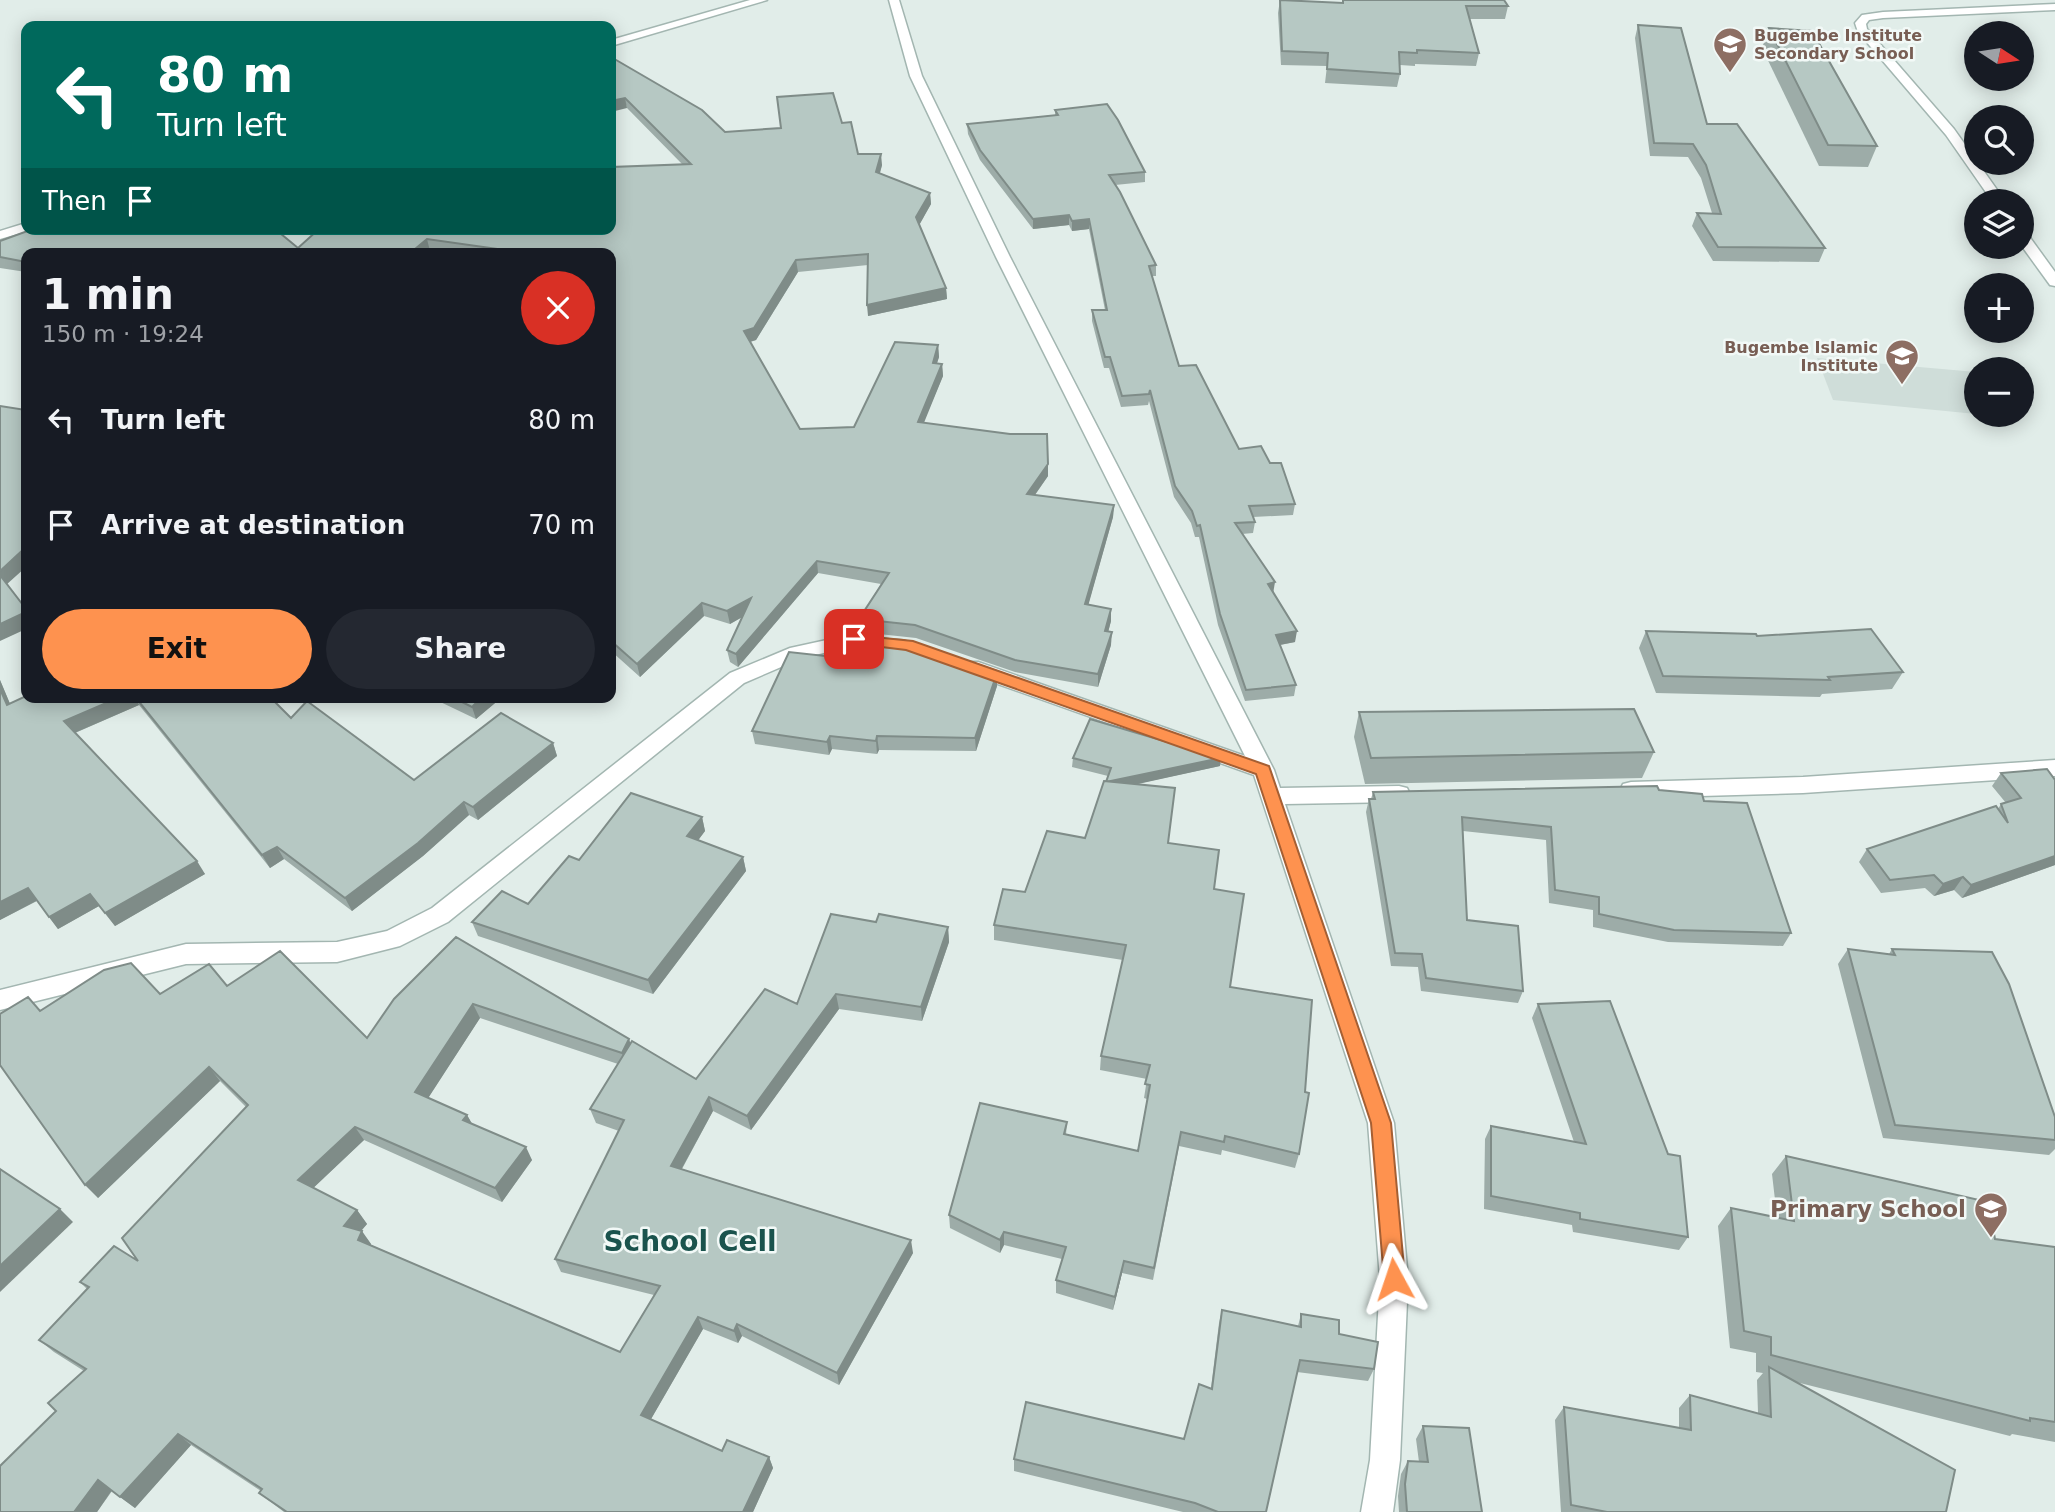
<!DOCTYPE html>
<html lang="en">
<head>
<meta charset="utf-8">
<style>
  body { margin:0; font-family:"DejaVu Sans",sans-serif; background:#242831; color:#f1f3f6; height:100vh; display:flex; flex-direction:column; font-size:26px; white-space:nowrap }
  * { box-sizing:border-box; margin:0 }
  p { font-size:23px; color:#9ea1a6 }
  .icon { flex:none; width:38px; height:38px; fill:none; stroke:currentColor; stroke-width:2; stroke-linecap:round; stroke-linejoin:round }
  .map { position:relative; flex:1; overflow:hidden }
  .sheet { position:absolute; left:21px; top:248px; width:595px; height:455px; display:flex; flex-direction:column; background:#171b24; border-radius:14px; box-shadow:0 4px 18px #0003 }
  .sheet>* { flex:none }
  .banner { position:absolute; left:21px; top:21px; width:595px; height:214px; border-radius:14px; box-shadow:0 4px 18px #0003; background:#00695c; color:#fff; overflow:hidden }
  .needle { width:46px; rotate:102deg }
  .buttons { position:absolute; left:1964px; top:21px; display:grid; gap:14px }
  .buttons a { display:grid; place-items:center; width:70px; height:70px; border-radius:50%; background:#171b24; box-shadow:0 4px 18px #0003; font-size:35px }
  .pin { position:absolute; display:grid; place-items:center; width:60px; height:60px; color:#fff; margin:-30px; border-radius:14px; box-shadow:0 4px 10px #0006 }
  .me { position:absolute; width:77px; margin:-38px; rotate:355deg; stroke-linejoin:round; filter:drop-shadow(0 0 5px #0008) }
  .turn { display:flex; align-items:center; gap:24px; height:147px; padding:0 21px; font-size:32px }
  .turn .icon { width:91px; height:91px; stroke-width:2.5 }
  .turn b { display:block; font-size:49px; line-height:60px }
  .then { display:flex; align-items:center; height:66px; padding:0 21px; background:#0003; gap:14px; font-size:26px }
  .round { display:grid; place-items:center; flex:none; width:74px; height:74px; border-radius:37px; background:#242831 }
  .headline { display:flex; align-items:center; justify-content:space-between; height:119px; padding:0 21px }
  h1 { font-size:42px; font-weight:600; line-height:52px }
  .primary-button { display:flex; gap:14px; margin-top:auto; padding:14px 21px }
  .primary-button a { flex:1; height:80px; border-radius:42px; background:#fe924f; color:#111; font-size:28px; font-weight:600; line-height:80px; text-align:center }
  .primary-button a+a { background:#242831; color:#f1f3f6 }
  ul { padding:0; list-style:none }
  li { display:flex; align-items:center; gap:21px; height:105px; padding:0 21px }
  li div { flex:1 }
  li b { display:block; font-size:26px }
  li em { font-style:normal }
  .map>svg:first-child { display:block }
  .built { fill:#cfddd9 }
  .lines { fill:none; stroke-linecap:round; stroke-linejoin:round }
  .minor-casing { stroke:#a3b6b1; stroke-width:3 }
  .minor { fill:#fff; fill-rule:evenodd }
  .wall { fill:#9daca8; fill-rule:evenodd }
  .shaded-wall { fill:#7f8c88 }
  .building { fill:#b6c8c3; stroke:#7f8c88; stroke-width:2 }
  .route { fill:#fe924f; stroke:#a55f33; stroke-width:2 }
  .labels { text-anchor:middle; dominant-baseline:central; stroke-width:5; stroke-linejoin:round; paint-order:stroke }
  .far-education-label { font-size:16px; font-weight:bold; fill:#785e54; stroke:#f2f9f7; text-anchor:start }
  .near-education-label { font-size:23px; font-weight:bold; fill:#785e54; stroke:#f2f9f7; text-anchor:end }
  .near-quarter-label { font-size:28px; font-weight:bold; fill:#1a534d; stroke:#f2f9f7 }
</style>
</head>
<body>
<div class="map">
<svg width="2055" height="1512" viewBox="0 0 2055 1512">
  <rect width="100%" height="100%" fill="#e1ede9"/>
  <polygon class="built" points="1817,358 1976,372 1976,414 1833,400"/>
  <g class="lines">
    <g class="minor-casing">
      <g id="minor">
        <polygon points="750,0 767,0 611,46 611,40"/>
        <polygon points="889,0 899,0 922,76 1010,257 1274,770 1280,788 1399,786 1407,788 1410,794 1407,800 1399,802 1285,804 1394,1123 1408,1279 1400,1460 1393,1512 1361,1512 1370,1460 1380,1279 1368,1123 1254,775 964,672 961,667 964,662 978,662 1245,756 996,257 910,76"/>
        <polygon points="2055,4 2055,10 1883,18 1869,20 1866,24 1867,29 1954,129 2005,201 1992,201 1946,135 1858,32 1855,23 1862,15 1883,12"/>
        <polygon points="26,223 26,229 31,230 0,239 0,231"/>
        <polygon points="2021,231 2026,232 2055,272 2055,286 2050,285 2021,245"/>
        <polygon points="854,634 876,636 879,641 876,646 854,646 802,658 744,683 448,922 400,946 337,962 186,964 0,1010 0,990 186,944 337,942 387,931 432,908 730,673 790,648"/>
        <polygon points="2055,760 2055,776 1803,793 1631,798 1623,796 1620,790 1623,784 1631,782 1803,777"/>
      </g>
    </g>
    <use href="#minor" class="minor"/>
  </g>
  <g class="wall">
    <polygon points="1280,0 1343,3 1508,6 1505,19 1469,19 1479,53 1476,66 1415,64 1415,66 1400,65 1400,74 1397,87 1325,83 1327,66 1281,65 1278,13"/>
    <polygon points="1638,25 1707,124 1825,248 1819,262 1713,261 1692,226 1697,213 1712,213 1701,178 1688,157 1650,156 1635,38"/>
    <polygon points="1769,28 1877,146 1868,167 1819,166 1762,48"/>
    <polygon points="611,57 725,132 842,123 858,154 882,165 880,173 930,193 931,204 919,225 946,288 947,299 868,316 868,265 798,272 756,340 750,342 800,429 854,427 938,345 939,357 937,363 942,364 943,376 923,423 1048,476 1035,495 1114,505 1113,517 1088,605 1111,609 1111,621 1108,632 1111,645 1098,687 1015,672 916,638 860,632 859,619 881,584 818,573 738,667 730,662 727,650 742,617 730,624 704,616 640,677 611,651 611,254 453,254 430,251 26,254 26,272 0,268 0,241 298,248 682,164 627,108"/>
    <polygon points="1055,110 1145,172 1145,182 1115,185 1156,265 1156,276 1152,276 1179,366 1239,449 1270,463 1295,504 1293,515 1253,517 1255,522 1253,533 1242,534 1273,591 1295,642 1280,645 1296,685 1294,696 1245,701 1218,625 1199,537 1195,537 1191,523 1174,497 1149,401 1148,405 1121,407 1109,368 1104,368 1092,321 1092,310 1105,310 1089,229 1072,231 1069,225 1033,229 980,160 968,134 967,124 1055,115"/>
    <polygon points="1646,631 1757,636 1903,672 1892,689 1822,694 1820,697 1656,693 1639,648"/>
    <polygon points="834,657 997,673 997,686 976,751 879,750 877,754 832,749 829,755 755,744 752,731"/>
    <polygon points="0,680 10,704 26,698 271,698 291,718 414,780 553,743 557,756 478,820 469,815 423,856 352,911 284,859 270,868 139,705 75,733 205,874 115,926 99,906 58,929 37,901 0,920"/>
    <polygon points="376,698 395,698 392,702"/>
    <polygon points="432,698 501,698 476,719"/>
    <polygon points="1359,712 1654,752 1642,778 1365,784 1354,737"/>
    <polygon points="1073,758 1220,766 1136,784 1168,843 1214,889 1230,987 1299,1154 1295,1168 1222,1150 1221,1155 1179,1146 1153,1280 1122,1273 1113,1310 1056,1293 1056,1280 1062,1259 1004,1245 1000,1253 950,1228 949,1215 1067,1122 1066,1135 1138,1151 1147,1099 1144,1098 1147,1079 1100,1070 1101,1056 1123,960 994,940 994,925 1025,892 1085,838 1108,776 1072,767"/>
    <polygon points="2001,773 2055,780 2055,865 1962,898 1954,890 1934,896 1925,888 1881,893 1859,862 1867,849 1998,809 2001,804 2006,803 1992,786"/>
    <polygon points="1659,790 1704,801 1791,933 1783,946 1668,942 1593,927 1593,910 1549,903 1546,840 1463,831 1467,920 1523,991 1518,1003 1421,991 1418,967 1391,966 1366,812 1369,799 1371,799 1373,792"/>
    <polygon points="702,817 705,831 698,840 743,857 746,871 653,994 478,936 472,922 528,904 579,860"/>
    <path d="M876,922L948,927L949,942L922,1021L839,1009L751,1130L713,1111L682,1169L913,1253L839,1385L742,1336L738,1343L703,1329L651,1419L722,1451L769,1457L773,1468L753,1512H284L259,1493L261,1491L191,1445L135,1508L112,1491L97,1512H0L56,1411L84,1371L54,1352L39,1340L87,1289L80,1282L138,1261L246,1107L220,1081L98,1198L40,1011L227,986L367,1038L456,937L630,1044L696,1079L797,1004ZM480,1018L618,1064L590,1109L596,1123L619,1131L555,1259L561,1272L654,1295L620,1352L371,1245V1244L361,1231L367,1224L357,1210L313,1188L364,1140L502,1202L532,1160L472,1124L467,1115L428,1098Z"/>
    <polygon points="1848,949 1889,954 1892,949 2055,1117 2055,1149 2049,1155 1883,1138 1838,964"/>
    <polygon points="1538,1004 1688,1237 1679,1250 1573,1232 1572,1225 1484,1209 1485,1139 1491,1126 1574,1142 1532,1018"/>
    <polygon points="1786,1156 1995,1239 2055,1247 2055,1442 2012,1434 2010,1436 1796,1382 1946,1512 1561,1512 1555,1420 1564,1407 1679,1428 1679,1408 1690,1395 1758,1413 1757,1380 1763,1373 1756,1372 1756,1353 1730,1348 1718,1226 1731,1208 1777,1217 1772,1174"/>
    <polygon points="1222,1310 1298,1326 1301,1314 1339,1334 1374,1369 1368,1381 1297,1372 1266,1512 1183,1512 1014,1471 1014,1459 1184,1439 1211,1388 1219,1323"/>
    <polygon points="1423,1426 1482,1512 1399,1512 1398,1496 1401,1474 1408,1461 1419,1462 1416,1439"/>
  </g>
  <g class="shaded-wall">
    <polygon points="625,98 627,108 611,112 611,101"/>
    <polygon points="881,154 882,165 877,183 876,172"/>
    <polygon points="930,193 931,204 917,229 916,217"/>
    <polygon points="1069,215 1069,225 1033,229 1033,219"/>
    <polygon points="1089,219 1089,229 1072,231 1072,221"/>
    <polygon points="427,239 430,251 427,254 409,254"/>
    <polygon points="796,260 798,272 756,340 746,343 744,331"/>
    <polygon points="946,288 947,299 868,316 867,305"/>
    <polygon points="938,345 939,357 933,375 933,363"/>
    <polygon points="942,364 943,376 919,435 918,422"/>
    <polygon points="1048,464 1048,476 1027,506 1027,494"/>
    <polygon points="1114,505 1113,517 1085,617 1085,604"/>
    <polygon points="26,547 26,567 6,585 0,576 0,571"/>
    <polygon points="817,561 818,573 738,667 736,654"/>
    <polygon points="1275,582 1273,594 1268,584"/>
    <polygon points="751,598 753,611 730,624 727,611"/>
    <polygon points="702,603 704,616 640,677 637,664"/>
    <polygon points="1111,609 1111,621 1105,644 1105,631"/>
    <polygon points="26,612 26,629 0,641 0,624"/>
    <polygon points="1297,631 1295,642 1274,646 1276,635"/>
    <polygon points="1112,632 1111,645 1098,687 1098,674"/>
    <polygon points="997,673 997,686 976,751 975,738"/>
    <polygon points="0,680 16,718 7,705 0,689"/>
    <polygon points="118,698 135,698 139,705 72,734 64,721"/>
    <polygon points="481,698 501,698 476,719 472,707"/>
    <polygon points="830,736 832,749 829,755 827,742"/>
    <polygon points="877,736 879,750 877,754 876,741"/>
    <polygon points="553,743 557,756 478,820 473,807"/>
    <polygon points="1221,758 1220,766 1106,791 1106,782"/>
    <polygon points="464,802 469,815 423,856 352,911 345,898"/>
    <polygon points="702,817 705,831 691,850 687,836"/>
    <polygon points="277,847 284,859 270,868 262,855"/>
    <polygon points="2055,856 2055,865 1962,898 1971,885"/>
    <polygon points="743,857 746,871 653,994 648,980"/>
    <polygon points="197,861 205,874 115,926 105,913"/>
    <polygon points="1963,877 1954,890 1934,896 1943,884"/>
    <polygon points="28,888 38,900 0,920 0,902"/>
    <polygon points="90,894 99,906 58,929 49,917"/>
    <polygon points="948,927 949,942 922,1021 921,1007"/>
    <polygon points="836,994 839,1009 751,1130 747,1116"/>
    <polygon points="473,1004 480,1018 423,1106 415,1092"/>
    <polygon points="629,1039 634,1053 627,1068 622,1053"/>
    <polygon points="209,1067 220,1081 98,1198 85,1185"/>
    <polygon points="709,1097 713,1111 676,1179 671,1166"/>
    <polygon points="467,1115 475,1129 463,1120"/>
    <polygon points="355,1127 364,1140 308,1193 298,1180"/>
    <polygon points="526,1147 532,1160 502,1202 495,1188"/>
    <polygon points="60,1209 73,1222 0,1292 0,1266"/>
    <polygon points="357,1210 367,1224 354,1239 344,1226"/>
    <polygon points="362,1231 371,1244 368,1253 358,1240"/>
    <polygon points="1004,1232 1004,1245 1000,1253 1000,1240"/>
    <polygon points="911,1240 913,1253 839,1385 837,1373"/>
    <polygon points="1124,1261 1122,1273 1113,1310 1115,1297"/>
    <polygon points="698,1317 703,1329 647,1426 641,1415"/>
    <polygon points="737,1324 742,1336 738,1343 734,1331"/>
    <polygon points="178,1434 191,1445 135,1508 120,1497"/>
    <polygon points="769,1457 773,1468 753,1512 743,1512"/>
    <polygon points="98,1480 112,1490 97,1512 74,1512"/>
  </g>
  <g class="building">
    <polygon points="1280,0 1343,3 1343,0 1504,0 1508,6 1466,6 1479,53 1417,50 1417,53 1399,52 1400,74 1327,69 1328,53 1282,51"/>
    <polygon points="1638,25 1681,28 1707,124 1737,124 1825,248 1718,247 1697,213 1721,214 1706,165 1693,144 1654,143"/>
    <polygon points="1769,28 1812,31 1877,146 1828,145"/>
    <polygon points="611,57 702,110 725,132 781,128 777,97 833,93 842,123 851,122 858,154 881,154 876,172 930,193 916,217 946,288 867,305 868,254 796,260 754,328 744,331 800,429 854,427 895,342 938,345 933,363 942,364 918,422 1010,434 1047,434 1048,464 1027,494 1114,505 1085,604 1111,609 1105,631 1112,632 1098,674 1015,660 915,625 859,619 889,573 817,561 736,654 727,650 751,598 727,611 702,603 637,664 611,641 611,254 532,254 427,239 409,254 26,254 26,262 0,257 0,241 33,229 275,229 298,248 319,229 611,229 611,167 691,164 625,98 611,101"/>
    <polygon points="1107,104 1118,120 1145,172 1109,175 1120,192 1156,265 1149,266 1179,366 1196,365 1239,449 1261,446 1270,463 1281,463 1295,504 1249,506 1255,522 1235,523 1275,582 1268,584 1297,631 1276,635 1296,685 1246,690 1220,614 1200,525 1197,526 1192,511 1175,486 1150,390 1149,394 1122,396 1110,357 1105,357 1092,310 1107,310 1089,219 1072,221 1069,215 1033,219 980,150 967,124 1058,115 1055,110"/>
    <polygon points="0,406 26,410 26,547 0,571"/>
    <polygon points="0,575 26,609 26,612 0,624"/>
    <polygon points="1871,629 1903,672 1828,677 1830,680 1663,676 1646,631 1756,634 1757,636"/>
    <polygon points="847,636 904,640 997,673 975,738 877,736 876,741 830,736 827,742 752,731 789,652 834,657"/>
    <polygon points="0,689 7,705 26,696 26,698 118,698 64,721 197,861 105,913 90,894 49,917 28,888 0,902"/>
    <polygon points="136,698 271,698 291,718 307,701 414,780 501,713 553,743 473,807 464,802 418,843 345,898 277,847 262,855"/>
    <polygon points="454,698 481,698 472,707"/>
    <polygon points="1634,709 1654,752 1371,758 1359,712"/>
    <polygon points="1090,719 1221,758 1106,782 1111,768 1073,758"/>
    <polygon points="2047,769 2055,780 2055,856 1971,885 1963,877 1943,884 1934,875 1890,880 1867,849 1996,806 2008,823 2001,804 2021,798 2001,773"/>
    <polygon points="1104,781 1175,788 1168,843 1219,850 1214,889 1244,894 1230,987 1312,1000 1305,1092 1309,1093 1299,1154 1225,1136 1224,1142 1181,1132 1154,1268 1124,1261 1115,1297 1056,1280 1066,1247 1004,1232 1000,1240 949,1215 980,1103 1067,1122 1064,1134 1138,1151 1150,1085 1145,1084 1150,1065 1101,1056 1126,945 994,925 1003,889 1025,892 1047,831 1085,838"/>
    <polygon points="1657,786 1659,790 1702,794 1704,801 1747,803 1791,933 1674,930 1599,914 1599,897 1555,890 1551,827 1462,817 1467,920 1518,926 1523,991 1426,978 1422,954 1395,953 1369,799 1375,799 1373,792"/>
    <polygon points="631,793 702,817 687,836 743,857 648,980 472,922 502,891 528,904 569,856 579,860"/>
    <polygon points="831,914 876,922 879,914 948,927 921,1007 836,994 747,1116 709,1097 671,1166 911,1240 837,1373 737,1324 734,1331 698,1317 641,1415 722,1451 727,1440 769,1457 743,1512 287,1512 259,1493 262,1489 178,1434 120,1497 98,1480 74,1512 0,1512 0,1466 56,1411 48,1403 86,1369 39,1340 89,1287 80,1282 114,1246 138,1261 122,1238 248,1105 209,1067 85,1185 0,1065 0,1014 28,997 40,1011 104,970 131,963 160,994 209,964 227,986 280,951 367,1038 394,999 456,937 629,1039 622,1053 473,1004 415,1092 467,1115 463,1120 526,1147 495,1188 355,1127 298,1180 357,1210 344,1226 362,1231 358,1240 620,1352 660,1286 555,1259 624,1120 590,1109 632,1041 696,1079 765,989 797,1004"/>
    <polygon points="1848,949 1895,955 1892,949 1992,952 2009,984 2055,1117 2055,1140 1895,1125"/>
    <polygon points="1610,1001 1668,1154 1680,1156 1688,1237 1580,1219 1580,1213 1491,1196 1491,1126 1586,1144 1538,1004"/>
    <polygon points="1786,1156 1988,1202 1995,1239 2055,1247 2055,1422 2030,1418 2030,1421 1771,1355 1771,1337 1744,1331 1731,1208 1794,1221"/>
    <polygon points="0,1169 60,1209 0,1266"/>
    <polygon points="1222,1310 1301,1327 1301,1314 1339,1320 1339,1334 1378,1342 1374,1369 1300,1360 1266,1512 1218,1512 1195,1503 1014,1459 1026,1402 1184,1439 1199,1384 1212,1389"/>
    <polygon points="1769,1367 1955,1470 1946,1512 1607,1512 1571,1505 1564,1407 1691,1430 1690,1395 1771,1417"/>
    <polygon points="1423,1426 1469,1428 1482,1512 1407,1512 1405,1484 1408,1461 1428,1462"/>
  </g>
  <polygon class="route" points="854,635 913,641 1269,766 1391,1123 1405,1279 1402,1287 1394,1290 1387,1287 1384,1279 1371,1123 1256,774 906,650 849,643 846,639 849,636"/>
  <defs>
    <g id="school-pin" transform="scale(1.75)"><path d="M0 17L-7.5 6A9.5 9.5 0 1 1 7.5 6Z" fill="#8d6e63" stroke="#f2f9f7"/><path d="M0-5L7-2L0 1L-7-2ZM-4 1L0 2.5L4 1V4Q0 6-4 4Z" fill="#fff"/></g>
  </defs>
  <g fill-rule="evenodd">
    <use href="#school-pin" x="1730" y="44"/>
    <use href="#school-pin" x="1902" y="356"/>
    <use href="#school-pin" x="1991" y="1209"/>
  </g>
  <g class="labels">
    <g class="far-education-label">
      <text x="1754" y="35">Bugembe Institute<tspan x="1754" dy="18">Secondary School</tspan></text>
      <text x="1878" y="347" text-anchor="end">Bugembe Islamic<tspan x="1878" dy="18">Institute</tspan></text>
    </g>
    <g class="near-education-label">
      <text x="1966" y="1209">Primary School</text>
    </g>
    <g class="near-quarter-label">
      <text x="690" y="1241">School Cell</text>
    </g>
  </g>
</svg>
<div class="buttons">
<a><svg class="needle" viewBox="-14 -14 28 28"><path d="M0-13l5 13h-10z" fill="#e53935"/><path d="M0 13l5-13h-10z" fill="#9ea1a6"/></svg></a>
<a><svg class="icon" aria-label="search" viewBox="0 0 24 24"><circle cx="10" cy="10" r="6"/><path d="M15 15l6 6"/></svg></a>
<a><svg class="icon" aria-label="layers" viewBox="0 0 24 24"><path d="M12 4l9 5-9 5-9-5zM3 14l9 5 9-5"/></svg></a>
<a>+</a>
<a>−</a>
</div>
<div class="pin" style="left:854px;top:639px;background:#d93025"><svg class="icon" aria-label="arrive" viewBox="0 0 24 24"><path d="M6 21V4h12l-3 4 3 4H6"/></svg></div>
<svg class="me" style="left:1394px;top:1279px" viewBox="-20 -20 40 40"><path d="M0-17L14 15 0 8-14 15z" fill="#fe924f" stroke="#fff" stroke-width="4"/></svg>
<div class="banner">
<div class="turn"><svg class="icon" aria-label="left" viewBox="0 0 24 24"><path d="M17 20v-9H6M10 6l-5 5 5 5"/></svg><div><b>80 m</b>Turn left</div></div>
<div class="then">Then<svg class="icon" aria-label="arrive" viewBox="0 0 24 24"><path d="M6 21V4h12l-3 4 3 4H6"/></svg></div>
</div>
<section class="sheet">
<div class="headline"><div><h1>1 min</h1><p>150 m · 19:24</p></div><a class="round" style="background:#d93025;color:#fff"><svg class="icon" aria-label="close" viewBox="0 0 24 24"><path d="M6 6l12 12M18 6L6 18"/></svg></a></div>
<ul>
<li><svg class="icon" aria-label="left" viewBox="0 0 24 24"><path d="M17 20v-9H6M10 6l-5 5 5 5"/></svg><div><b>Turn left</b></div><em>80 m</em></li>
<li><svg class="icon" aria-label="arrive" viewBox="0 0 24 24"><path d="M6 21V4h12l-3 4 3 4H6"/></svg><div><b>Arrive at destination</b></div><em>70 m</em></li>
</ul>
<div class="primary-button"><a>Exit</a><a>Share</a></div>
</section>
</div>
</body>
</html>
